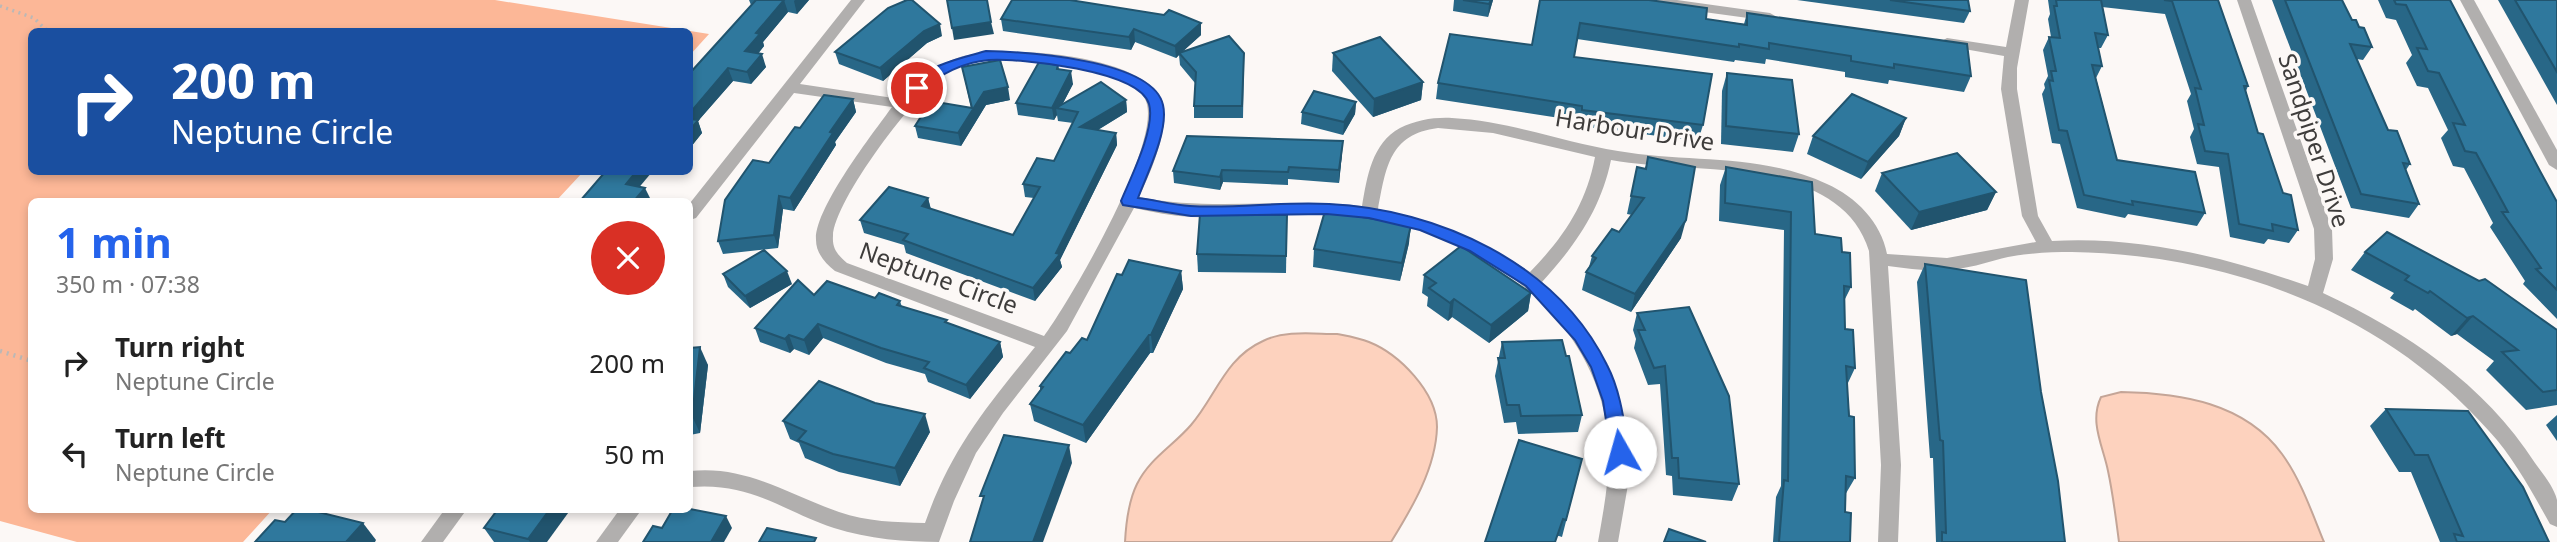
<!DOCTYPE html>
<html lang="en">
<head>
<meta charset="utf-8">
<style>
  body { margin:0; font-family:"Noto Sans",sans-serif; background:#f2f2f2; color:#222; height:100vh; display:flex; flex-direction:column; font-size:26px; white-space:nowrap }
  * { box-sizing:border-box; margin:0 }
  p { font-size:23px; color:#767676 }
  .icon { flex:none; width:38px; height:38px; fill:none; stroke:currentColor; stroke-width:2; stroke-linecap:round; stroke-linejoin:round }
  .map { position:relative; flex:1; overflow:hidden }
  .panel { position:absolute; left:28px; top:198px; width:665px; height:315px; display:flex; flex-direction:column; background:#fff; border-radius:10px; box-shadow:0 4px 10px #0003 }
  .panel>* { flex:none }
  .guide { position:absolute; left:28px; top:28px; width:665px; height:147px; border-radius:10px; box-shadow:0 4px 10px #0003; background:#1a4fa0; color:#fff; overflow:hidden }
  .pin { position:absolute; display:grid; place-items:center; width:60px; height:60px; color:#fff; margin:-30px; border:4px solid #fff; border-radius:50%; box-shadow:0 2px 7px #0007 }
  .me { position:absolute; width:77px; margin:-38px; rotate:353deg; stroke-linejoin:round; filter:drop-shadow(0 0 5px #0008) }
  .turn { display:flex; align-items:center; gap:24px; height:147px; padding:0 28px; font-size:32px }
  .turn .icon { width:91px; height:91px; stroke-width:2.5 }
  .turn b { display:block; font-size:49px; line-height:60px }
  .round { display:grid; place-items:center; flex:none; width:74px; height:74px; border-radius:37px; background:#f2f2f2 }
  .overview { display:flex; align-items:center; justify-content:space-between; height:119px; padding:0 28px }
  h1 { font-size:42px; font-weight:700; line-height:52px; color:#2563eb }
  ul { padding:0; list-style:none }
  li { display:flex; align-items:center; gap:21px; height:91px; padding:0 28px }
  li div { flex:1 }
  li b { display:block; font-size:26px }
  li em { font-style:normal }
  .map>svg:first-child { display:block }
  .green { fill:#fcb797 }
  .water { fill:#fdd2be; stroke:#c4a597; stroke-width:2 }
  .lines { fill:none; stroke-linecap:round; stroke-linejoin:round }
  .path-far1 { stroke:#bbb8b6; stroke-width:3.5; stroke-dasharray:2 4.5; stroke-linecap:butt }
  .path { stroke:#bbb8b6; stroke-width:4.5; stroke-dasharray:2 5; stroke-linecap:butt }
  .street { fill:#b1afae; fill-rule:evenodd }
  .wall { fill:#286787 }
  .shaded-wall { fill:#21546e }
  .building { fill:#2f789d; stroke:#21546e; stroke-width:2 }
  .route { fill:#2563eb; stroke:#184099; stroke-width:2 }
  .labels { text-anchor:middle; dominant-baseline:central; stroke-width:7; stroke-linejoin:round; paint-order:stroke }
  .street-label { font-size:24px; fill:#3e3c3b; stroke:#fcf8f6 }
</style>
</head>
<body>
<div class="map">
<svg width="2557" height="542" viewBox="0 0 2557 542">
  <rect width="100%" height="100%" fill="#fcf8f6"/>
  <polygon class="green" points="0,0 495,0 709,34 690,55 690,32 32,32 32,172 583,172 556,201 32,201 32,509 273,509 243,542 77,542 0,521"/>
  <g class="water">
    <path d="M1337,334C1347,336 1359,338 1369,342C1399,354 1437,392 1437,427C1436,468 1412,508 1391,542H1125C1126,523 1128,502 1137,484C1150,458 1173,446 1191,425C1216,396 1225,358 1263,341C1285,330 1313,334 1337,334Z"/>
    <path d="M2121,392C2181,393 2245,403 2282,454C2301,480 2312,513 2324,542H2119C2116,519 2113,494 2108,471C2103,446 2089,422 2101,397Z"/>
  </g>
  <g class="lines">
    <polyline class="path-far1" points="0,6 34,18 45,29 54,32"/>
    <polyline class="path" points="0,351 32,361"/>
    <g class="street">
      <path d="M851,0H865L800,84L900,99C917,79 935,65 960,57C1002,44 1143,54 1161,100C1172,125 1150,174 1139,197C1213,212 1287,197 1362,206C1367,177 1372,143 1400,128C1416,120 1435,117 1452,118C1509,121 1563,142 1618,151C1688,163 1762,153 1827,184C1856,197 1881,222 1887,254L1947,258L2036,242L2022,216L2001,89L2004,56L1947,46L1940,42L1947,38L2006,47L2015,0H2029L2017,68V89L2038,216L2052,241C2140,236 2225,257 2308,286L2315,259L2314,229L2237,0H2251L2332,229L2333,259L2323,293C2407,332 2484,384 2535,463C2542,473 2554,487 2557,500C2557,507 2557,518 2557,527L2550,524C2532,492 2514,458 2489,431C2384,312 2228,254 2072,252C2051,252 2029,253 2008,257C1991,261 1974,267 1957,269C1934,272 1910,269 1888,266L1901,465L1898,542H1878L1881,465L1869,251C1839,154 1690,175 1611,160C1601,209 1575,246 1542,282L1577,318L1605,363L1625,421L1629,479L1618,542H1598C1605,502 1613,462 1606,421C1584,301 1464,228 1351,216C1298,211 1244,219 1191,217C1172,216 1153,212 1134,208L1067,331L1003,413L976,453L954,501L939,542C907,542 868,539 834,528C780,510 752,482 690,487V471C746,465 788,494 839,512C867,522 896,522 925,523C952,447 986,408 1035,347L835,271C825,263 816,253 816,240C814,209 873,133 892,107L794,93L696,218L690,220V203ZM1015,59C1046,62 1129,68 1145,99C1166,137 1070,301 1044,336L847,263C838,255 832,249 833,236C834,201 916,91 948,72C968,60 992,60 1015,59ZM1438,128L1493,133L1595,157C1586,205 1563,238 1530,272C1477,237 1440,224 1378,209C1386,168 1389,134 1438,128Z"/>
      <polygon points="1638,0 1677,0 1770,13 1777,17 1770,21 1645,4"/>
      <polygon points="2460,0 2474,0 2557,150 2557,170 2549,165"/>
      <polygon points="445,509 467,509 443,542 421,542"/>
      <polygon points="620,509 642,509 618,542 596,542"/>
    </g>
  </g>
  <g class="wall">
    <polygon points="749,0 809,0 797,14 788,12 763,42 764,46 758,54 766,67 751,84 733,81 698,121 702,133 690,148 690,73 751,5"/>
    <polygon points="1454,0 1493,0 1488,17 1453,11"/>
    <polygon points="1616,0 1706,19 1744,24 1747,13 1971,76 1964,92 1889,80 1888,84 1845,77 1845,72 1766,59 1765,64 1735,60 1734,62 1577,39 1574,57 1703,125 1698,141 1579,126 1579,121 1436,99 1438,83 1532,45"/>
    <polygon points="1797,0 1968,0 1970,11 1964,23"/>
    <polygon points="2048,0 2218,0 2248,86 2246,91 2258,133 2298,230 2289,243 2268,239 2264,244 2230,237 2219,167 2197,164 2190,137 2194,129 2187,101 2191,94 2165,14 2102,7 2108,35 2101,48 2098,48 2102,66 2096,78 2117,160 2205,213 2197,226 2128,214 2125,218 2077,208 2060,144 2052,143 2042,94 2045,88 2044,84 2048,76 2043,50 2049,37 2051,37 2048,19 2050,14"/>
    <polygon points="2272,0 2342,0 2352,20 2359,27 2372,47 2363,60 2357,59 2388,130 2410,164 2406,170 2419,204 2409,218 2351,208"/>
    <polygon points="2378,0 2450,0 2540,171 2557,202 2557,319 2523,284 2525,281 2490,227 2493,223 2464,168 2453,166 2441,138 2448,130 2428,88 2417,86 2406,63 2412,55 2396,20 2386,18"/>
    <polygon points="2498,0 2557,0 2557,105"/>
    <polygon points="1001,19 1201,35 1183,51 1244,65 1243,118 1194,118 1194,106 1195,83 1180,65 1179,55 1176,58 1135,42 1131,50 1003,31"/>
    <polygon points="942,36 927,43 883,81 839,64 835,52"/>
    <polygon points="1333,53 1423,82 1421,100 1373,117 1332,71"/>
    <polygon points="1058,65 1059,69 1073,84 1062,105 1126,100 1127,112 1098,130 1116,133 1117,145 1060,260 1062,267 1035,301 906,253 904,245 864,233 860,220 928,198 931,209 1013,235 1034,198 1025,197 1023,184 1054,161 1073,123 1058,121 1057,115 1054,120 1018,115 1016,103"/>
    <polygon points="962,67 1010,100 986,105 961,146 918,138 915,126 971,108"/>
    <polygon points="1727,73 1799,134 1793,152 1721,144 1722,91"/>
    <polygon points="853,99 856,112 835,142 836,145 794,211 783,209 778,248 723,254 718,241 769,163 800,128"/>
    <polygon points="1356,102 1355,114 1343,135 1301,124 1302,112"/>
    <polygon points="1906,118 1899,136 1861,179 1807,154 1813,136"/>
    <polygon points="1342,154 1339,183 1288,179 1288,185 1223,182 1220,190 1174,183 1173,171"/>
    <polygon points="1648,157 1681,238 1631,312 1582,290 1586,272 1589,267 1592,256 1619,232 1632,215 1627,214 1637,167 1645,169"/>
    <polygon points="1726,167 1812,182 1815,234 1842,252 1851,287 1844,301 1845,329 1855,368 1847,385 1855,478 1845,495 1845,512 1850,542 1773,542 1776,497 1781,486 1784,230 1719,221 1720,185"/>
    <polygon points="1882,173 1996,192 1987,210 1911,230 1875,191"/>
    <polygon points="1287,215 1286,273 1198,272 1197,254"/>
    <polygon points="1409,243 1400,281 1313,267 1314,249"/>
    <polygon points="2365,252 2557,330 2557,405 2526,410 2486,370 2494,361 2457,334 2451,336 2415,309 2413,311 2390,298 2394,293 2351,270"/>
    <polygon points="1925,264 2064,542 1936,542 1933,458 1930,458 1917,282"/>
    <polygon points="1181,271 1183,289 1153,353 1150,353 1086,443 1034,421 1030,404 1040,390 1040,386 1070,353 1087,340 1122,275"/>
    <polygon points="723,274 792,284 750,308 728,287"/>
    <polygon points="1424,275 1531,293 1528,311 1489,343 1452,317 1448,321 1427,306 1428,297 1422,293"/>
    <polygon points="814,295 875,298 900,301 902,307 1000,342 1003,357 970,399 928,382 925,374 886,363 823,338 809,355 794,349 790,353 760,342 755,328"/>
    <polygon points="1637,313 1739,484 1732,501 1673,495 1672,476 1666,475 1660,384 1648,385 1634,348 1636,339 1633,330"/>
    <polygon points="1502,342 1566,356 1582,415 1578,432 1518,434 1516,422 1504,423 1495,376"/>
    <polygon points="690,348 708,365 700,433 690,435"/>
    <polygon points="2386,409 2549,542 2440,542 2411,472 2399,472 2370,426"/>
    <polygon points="2557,415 2557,441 2546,425"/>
    <polygon points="783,421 930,432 900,486 839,472 805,458 799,443 790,439"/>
    <polygon points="1582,459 1562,537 1559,536 1485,542"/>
    <polygon points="484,528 547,542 494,542"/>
  </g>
  <g class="shaded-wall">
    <polygon points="784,0 788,12 763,42 764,46 749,64 745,51 756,33"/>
    <polygon points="795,0 809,0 797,14 794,1"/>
    <polygon points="1491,0 1493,0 1488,17 1489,4"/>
    <polygon points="991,22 994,34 954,40 952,28"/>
    <polygon points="1201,23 1201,35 1180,54 1179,53 1179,55 1176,58 1175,46"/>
    <polygon points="940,24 942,36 927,43 883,81 880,68 924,31"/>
    <polygon points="1134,29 1135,42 1131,50 1129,37"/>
    <polygon points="762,54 766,67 751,84 747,72"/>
    <polygon points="728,68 733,81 698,121 702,133 690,148 690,113"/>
    <polygon points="1071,71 1073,84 1060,109 1056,108 1057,115 1054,120 1052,108"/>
    <polygon points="1423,82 1421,100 1373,117 1374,99"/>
    <polygon points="1008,87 1010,100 986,105 961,146 958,133 984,92"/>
    <polygon points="853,99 856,112 835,142 836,145 794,211 790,198 830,132"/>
    <polygon points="1126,100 1127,112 1081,140 1080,127"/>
    <polygon points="1356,102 1355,114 1343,135 1344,122"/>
    <polygon points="1906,118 1899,136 1861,179 1868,162"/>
    <polygon points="1116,133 1117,145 1060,260 1062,267 1035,301 1033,288 1056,253"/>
    <polygon points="1343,141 1342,154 1339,183 1339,170"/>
    <polygon points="1222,170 1223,182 1220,190 1220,177"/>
    <polygon points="636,172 652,172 631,197 626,184"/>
    <polygon points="645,188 651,200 650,201 634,201"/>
    <polygon points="1996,192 1987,210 1911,230 1919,212"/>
    <polygon points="779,196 783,209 778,248 774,235"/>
    <polygon points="928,198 931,211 922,206"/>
    <polygon points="1686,220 1681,238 1631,312 1635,294"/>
    <polygon points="1411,225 1409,243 1400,281 1402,263"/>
    <polygon points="787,271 792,284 750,308 745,296"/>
    <polygon points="1181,271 1183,289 1153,353 1151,335"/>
    <polygon points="1531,293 1528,311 1489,343 1491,325"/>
    <polygon points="1454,299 1452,317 1448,321 1450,303"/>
    <polygon points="2473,316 2457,334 2451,336 2467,318"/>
    <polygon points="818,324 823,338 809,355 804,340"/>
    <polygon points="789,335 794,349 790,353 785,339"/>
    <polygon points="1149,335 1150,353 1086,443 1083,425"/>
    <polygon points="1000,342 1003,357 970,399 966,385"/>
    <polygon points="700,347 708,365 700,433 692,416"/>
    <polygon points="925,414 930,432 900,486 895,468"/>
    <polygon points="1069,445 1072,463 1043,542 1033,542"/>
    <polygon points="550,509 571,509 547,542 530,542 528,539"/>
    <polygon points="726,516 732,528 724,542 711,542"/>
    <polygon points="363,523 376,540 375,542 346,542"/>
  </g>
  <g class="building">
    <polygon points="756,0 784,0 756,33 760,34 745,51 762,54 747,72 728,68 690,113 690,73"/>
    <polygon points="907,0 912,0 940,24 924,31 880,68 835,52 888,8"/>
    <polygon points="947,0 987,0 991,22 952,28"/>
    <polygon points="1012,0 1070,0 1164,15 1169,10 1201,23 1175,46 1134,29 1129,37 1001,19"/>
    <polygon points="1463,0 1491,0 1489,4"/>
    <polygon points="1540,0 1649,0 1707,8 1706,19 1747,25 1747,13 1967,44 1971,76 1894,64 1894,68 1851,61 1851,56 1769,43 1769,49 1739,44 1739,47 1580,23 1574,57 1712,74 1703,125 1582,110 1582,106 1438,83 1450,34 1532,45"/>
    <polygon points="1890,0 1968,0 1970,11"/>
    <polygon points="2056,0 2101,0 2108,35 2095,33 2102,66 2092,65 2117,160 2195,172 2205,213 2132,201 2133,205 2084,195 2067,131 2059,130 2049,80 2053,81 2051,71 2056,71 2049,37 2060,38 2054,6 2057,6"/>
    <polygon points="2164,0 2218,0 2248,86 2244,86 2258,133 2263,134 2283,193 2291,195 2298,230 2272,224 2273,231 2239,224 2228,154 2205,151 2198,124 2204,125 2195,88 2201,89 2172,1"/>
    <polygon points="2285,0 2342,0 2352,20 2356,20 2359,27 2364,28 2372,47 2350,44 2388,130 2397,131 2410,164 2403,163 2419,204 2361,194"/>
    <polygon points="2394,0 2450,0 2540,171 2557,202 2557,290 2536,269 2541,268 2502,212 2508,212 2476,153 2465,151 2453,123 2465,125 2439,73 2428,71 2417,48 2427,49 2406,5 2396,4"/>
    <polygon points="2515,0 2557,0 2557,72"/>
    <polygon points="1229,36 1244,53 1242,106 1194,106 1196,72 1179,53"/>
    <polygon points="1380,37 1423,82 1374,99 1333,53"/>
    <polygon points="1000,60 1008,87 984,92 958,133 915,126 931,101 972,108 962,67"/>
    <polygon points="1039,62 1058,65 1057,69 1071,71 1052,108 1016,103"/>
    <polygon points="1727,73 1792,80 1799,134 1726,126"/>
    <polygon points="1101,82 1126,100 1080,127 1116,133 1056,253 1060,254 1033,288 903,240 908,234 860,220 889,187 928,198 922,206 1013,235 1040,187 1023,184 1037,158 1054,161 1078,112 1056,108"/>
    <polygon points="1314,91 1356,102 1344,122 1302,112"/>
    <polygon points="1852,94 1906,118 1868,162 1813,136"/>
    <polygon points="824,95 853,99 830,132 833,133 790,198 779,196 774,235 718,241 725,200 753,160 769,163 795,127 800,128"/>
    <polygon points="690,119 698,120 690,130"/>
    <polygon points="1187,136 1343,141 1339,170 1289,167 1288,172 1222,170 1220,177 1173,171"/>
    <polygon points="1957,153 1996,192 1919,212 1882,173"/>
    <polygon points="1648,157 1695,167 1686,220 1635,294 1586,272 1596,258 1592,256 1612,229 1619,232 1644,198 1631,196 1637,167 1646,169"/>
    <polygon points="1726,167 1812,182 1815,234 1841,238 1842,252 1850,253 1851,287 1844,286 1845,329 1853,330 1855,368 1846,366 1849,416 1854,417 1855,478 1846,476 1845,512 1851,513 1850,542 1779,542 1784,480 1788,481 1791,212 1725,203"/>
    <polygon points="605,172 636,172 626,184 645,188 634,201 580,201"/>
    <polygon points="1325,211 1411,225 1402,263 1314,249"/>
    <polygon points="1200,214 1287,215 1286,256 1197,254"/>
    <polygon points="2387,232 2479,281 2485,279 2557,330 2557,390 2543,392 2502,352 2518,350 2473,316 2467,318 2430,291 2428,293 2405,280 2409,276 2365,252"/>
    <polygon points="1461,246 1531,293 1491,325 1454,299 1450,303 1429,288 1436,283 1424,275"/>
    <polygon points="764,250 787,271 745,296 723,274"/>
    <polygon points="1129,260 1181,271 1151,335 1149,335 1083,425 1030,404 1043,387 1040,386 1066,352 1070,353 1082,338 1087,340 1117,274 1122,275"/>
    <polygon points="1925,264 2026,280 2041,392 2058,481 2065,542 1942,542 1942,532 1946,533 1943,441 1940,440"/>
    <polygon points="798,280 814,295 827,281 875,298 879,293 900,301 897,305 947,320 945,322 1000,342 966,385 924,368 929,362 881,348 818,324 804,340 789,335 785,339 755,328"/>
    <polygon points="1689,307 1729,396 1739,484 1679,478 1678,458 1672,458 1665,366 1654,368 1638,330 1645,330 1637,313"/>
    <polygon points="1562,340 1566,356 1569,356 1582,415 1521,416 1519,405 1507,405 1498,358 1505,358 1502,342"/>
    <polygon points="700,347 692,416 690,416 690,348"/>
    <polygon points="819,381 875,403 925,414 895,468 833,454 798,440 806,431 783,421"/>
    <polygon points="2386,409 2468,411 2523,487 2549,542 2457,542 2454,534 2463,536 2428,455 2415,455"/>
    <polygon points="1004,435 1069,445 1033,542 970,542 984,496 980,496"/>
    <polygon points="1519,440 1582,459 1566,520 1563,519 1555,542 1485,542"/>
    <polygon points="297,509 306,509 363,523 346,542 255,542 275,520 285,522"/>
    <polygon points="498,509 550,509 528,539 484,528"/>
    <polygon points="673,509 690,509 726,516 711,542 643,542 653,526 662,528"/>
    <polygon points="767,528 816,538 814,542 759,542"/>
    <polygon points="1669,529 1706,542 1664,542"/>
  </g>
  <path class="route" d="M986,51C1024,52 1153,59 1163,105C1169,130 1147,174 1138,198C1155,200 1173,205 1190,206C1236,209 1283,201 1329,204C1438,209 1557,263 1607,365C1621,392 1624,422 1629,452L1626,457L1620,459L1613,457L1611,452L1603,401L1591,367L1575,340L1526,286L1470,251L1420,230L1369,218L1327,214L1191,216L1123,205L1121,201C1130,179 1156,128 1149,104C1139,70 1019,58 989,60C964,62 939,74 922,91H912L910,88C928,64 958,59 986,51Z"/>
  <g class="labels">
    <g class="street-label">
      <text transform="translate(1635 129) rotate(9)">Harbour Drive</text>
      <text transform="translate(2315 140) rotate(72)">Sandpiper Drive</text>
      <text transform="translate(939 277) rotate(20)">Neptune Circle</text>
    </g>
  </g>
</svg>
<div class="pin" style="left:917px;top:88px;background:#d93025"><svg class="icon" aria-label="arrive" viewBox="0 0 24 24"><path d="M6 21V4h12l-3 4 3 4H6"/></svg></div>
<svg class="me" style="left:1620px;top:452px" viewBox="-20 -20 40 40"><circle r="19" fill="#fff"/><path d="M0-13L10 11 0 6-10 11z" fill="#2563eb"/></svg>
<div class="guide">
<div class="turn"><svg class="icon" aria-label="right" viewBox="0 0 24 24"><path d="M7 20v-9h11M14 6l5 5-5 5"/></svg><div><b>200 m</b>Neptune Circle</div></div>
</div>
<section class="panel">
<div class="overview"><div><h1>1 min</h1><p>350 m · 07:38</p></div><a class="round" style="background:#d93025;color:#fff"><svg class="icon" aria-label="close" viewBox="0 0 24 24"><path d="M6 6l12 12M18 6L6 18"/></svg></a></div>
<ul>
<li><svg class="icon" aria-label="right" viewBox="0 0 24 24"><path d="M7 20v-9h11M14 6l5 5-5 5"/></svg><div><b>Turn right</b><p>Neptune Circle</p></div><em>200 m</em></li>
<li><svg class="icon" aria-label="left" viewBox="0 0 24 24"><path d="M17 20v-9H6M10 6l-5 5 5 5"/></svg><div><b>Turn left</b><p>Neptune Circle</p></div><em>50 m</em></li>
</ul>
</section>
</div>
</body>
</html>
